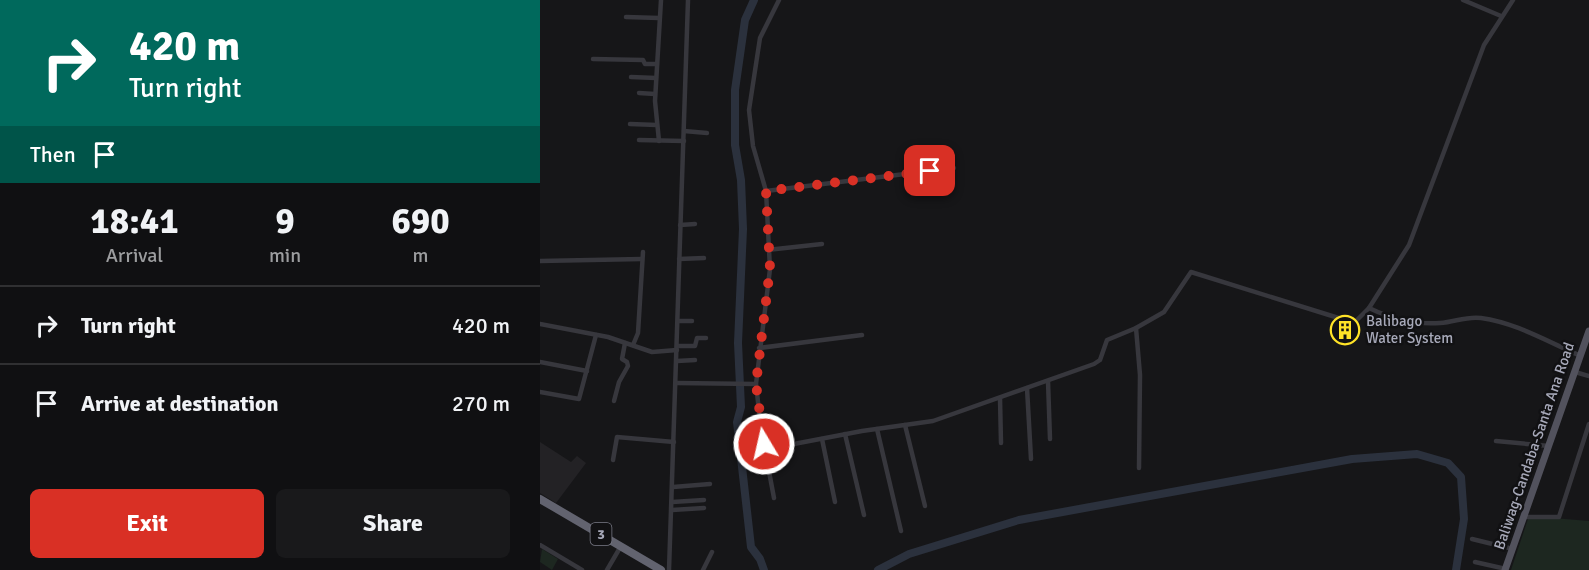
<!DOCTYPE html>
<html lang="en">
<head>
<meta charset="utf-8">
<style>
  body { margin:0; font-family:Signika,sans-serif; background:#19191b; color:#f1f3f6; height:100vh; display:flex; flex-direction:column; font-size:22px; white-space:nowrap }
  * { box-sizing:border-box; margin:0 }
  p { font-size:20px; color:#9c9d9f }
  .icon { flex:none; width:33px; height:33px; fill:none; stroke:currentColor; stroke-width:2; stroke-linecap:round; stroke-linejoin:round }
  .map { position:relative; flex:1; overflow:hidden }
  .side { display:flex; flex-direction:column; background:#101012; width:540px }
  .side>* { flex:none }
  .hud { background:#00695c; color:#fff; overflow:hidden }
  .pin { position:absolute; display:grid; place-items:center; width:51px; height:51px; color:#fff; margin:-26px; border-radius:12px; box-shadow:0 3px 9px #0006 }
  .me { position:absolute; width:66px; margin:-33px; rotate:351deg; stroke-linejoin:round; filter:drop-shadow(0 0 4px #0008) }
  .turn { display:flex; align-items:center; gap:21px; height:126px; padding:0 30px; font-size:27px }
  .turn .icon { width:78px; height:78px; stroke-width:2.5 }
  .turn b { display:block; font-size:42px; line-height:51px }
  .then { display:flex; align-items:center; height:57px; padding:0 30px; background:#0003; gap:12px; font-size:22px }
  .eta { display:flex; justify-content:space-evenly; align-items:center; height:102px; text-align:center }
  .eta b { font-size:36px; font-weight:800; line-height:42px }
  .cta { display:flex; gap:12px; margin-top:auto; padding:12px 30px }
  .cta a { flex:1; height:69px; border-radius:9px; background:#d93025; color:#fff; font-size:24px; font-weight:800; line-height:69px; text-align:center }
  .cta a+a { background:#19191b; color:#f1f3f6 }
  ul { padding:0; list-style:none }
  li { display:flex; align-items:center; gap:18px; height:78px; padding:0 30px; border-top:2px solid #303032 }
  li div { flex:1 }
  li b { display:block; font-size:22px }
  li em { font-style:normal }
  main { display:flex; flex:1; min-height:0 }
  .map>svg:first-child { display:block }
  .built { fill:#232225 }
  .green { fill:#1d2720 }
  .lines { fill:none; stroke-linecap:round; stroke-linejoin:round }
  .river { stroke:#2b313d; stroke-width:8 }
  .street { stroke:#37373d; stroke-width:4.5 }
  .primary { stroke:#52525d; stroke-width:7 }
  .highway { stroke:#62636f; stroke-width:8 }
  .route { stroke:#d93025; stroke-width:10; stroke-dasharray:0 18 }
  .labels { text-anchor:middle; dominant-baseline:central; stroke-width:5; stroke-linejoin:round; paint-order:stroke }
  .shield { fill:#111113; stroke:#7a7b87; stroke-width:1.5 }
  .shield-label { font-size:14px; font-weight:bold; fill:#a7a9b9 }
  .poi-label { font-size:15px; fill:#a7a9b9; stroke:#111113; text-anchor:start }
  .street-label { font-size:15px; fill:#a7a9b9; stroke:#111113 }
</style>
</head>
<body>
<main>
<section class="side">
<div class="hud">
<div class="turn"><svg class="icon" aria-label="right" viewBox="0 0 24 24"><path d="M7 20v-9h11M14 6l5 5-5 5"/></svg><div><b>420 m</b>Turn right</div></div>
<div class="then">Then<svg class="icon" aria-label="arrive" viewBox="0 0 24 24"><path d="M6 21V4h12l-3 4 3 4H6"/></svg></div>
</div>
<div class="eta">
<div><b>18:41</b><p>Arrival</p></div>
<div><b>9</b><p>min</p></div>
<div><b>690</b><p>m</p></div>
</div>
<ul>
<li><svg class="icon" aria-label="right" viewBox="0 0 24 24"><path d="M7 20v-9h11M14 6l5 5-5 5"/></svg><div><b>Turn right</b></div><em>420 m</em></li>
<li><svg class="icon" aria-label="arrive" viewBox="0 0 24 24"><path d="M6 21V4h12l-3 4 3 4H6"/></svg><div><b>Arrive at destination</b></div><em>270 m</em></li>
</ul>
<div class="cta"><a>Exit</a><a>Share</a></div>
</section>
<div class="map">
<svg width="1049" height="570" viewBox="0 0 1049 570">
  <rect width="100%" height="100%" fill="#161618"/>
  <polygon class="built" points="0,442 31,462 37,456 46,463 16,503 0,493"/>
  <g class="green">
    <polygon points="989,516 1049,521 1049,570 971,570"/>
    <polygon points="2,549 18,559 12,570 0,562"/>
  </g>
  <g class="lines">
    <g class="river">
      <polyline points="214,0 205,20 195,90 195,145 201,180 203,229 198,343 201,407 197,422 211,547 220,559 224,570"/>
      <polyline points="338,570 369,554 479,520 812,459 877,454 908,463 921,477 924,519 916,570"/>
    </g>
    <g class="street">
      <polyline points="923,0 961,16"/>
      <polyline points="86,17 119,18"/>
      <polyline points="53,59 103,60 105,64 117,64"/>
      <polyline points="91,77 116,78"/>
      <polyline points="99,93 115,94"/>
      <polyline points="90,124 117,125"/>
      <polyline points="144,131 167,133"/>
      <polyline points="99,140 144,141"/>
      <polyline points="119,141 115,101 121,0"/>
      <polyline points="226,191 414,168"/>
      <polyline points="140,225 155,224"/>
      <polyline points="227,250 282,244"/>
      <polyline points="139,259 164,258"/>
      <polyline points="0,261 102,259"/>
      <path d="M829,308C852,319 875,325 900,323C915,322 926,316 941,318C977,323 1008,342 1041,356"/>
      <polyline points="138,321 152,321"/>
      <polyline points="0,324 68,337 112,352 137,350"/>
      <polyline points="596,328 600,375 599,468"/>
      <polyline points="93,345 98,333 103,252"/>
      <polyline points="137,346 155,346 157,338 166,338"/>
      <polyline points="219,348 322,335"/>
      <polyline points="137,361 155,360"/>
      <polyline points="0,362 47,371"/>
      <polyline points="1035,372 1049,376"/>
      <polyline points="508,381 510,439"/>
      <polyline points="136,383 216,384"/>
      <polyline points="487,388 491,459"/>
      <polyline points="0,392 39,399 56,335"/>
      <polyline points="460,398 461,443"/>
      <polyline points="74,401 79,382 88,366 87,362 82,359 85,343"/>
      <polyline points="365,425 385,506"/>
      <polyline points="337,429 361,531"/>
      <polyline points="305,434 324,515"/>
      <polyline points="282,439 295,502"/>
      <polyline points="956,441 1009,446"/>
      <polyline points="226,447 238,447 322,431 393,421 554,364 560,360 567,340 596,328 624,312 651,272 805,320 816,321 829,308 869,245 944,45 973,0"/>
      <polyline points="73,460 77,437 134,442"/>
      <polyline points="133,487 170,484"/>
      <polyline points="234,498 221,429 216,384 230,269 226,191 213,146 209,110 220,38 239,0"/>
      <polyline points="132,502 164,500"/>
      <polyline points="132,510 164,508"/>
      <polyline points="984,517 1019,517 1049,424"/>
      <polyline points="932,539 973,549"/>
      <polyline points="0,545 42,570"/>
      <polyline points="935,562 966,569"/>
      <polyline points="67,570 81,546"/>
      <polyline points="129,570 148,0"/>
      <polyline points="163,570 172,552"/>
    </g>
    <polyline class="primary" points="965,570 1049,331"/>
    <polyline class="highway" points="0,499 121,570"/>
  </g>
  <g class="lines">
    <polyline class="route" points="224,444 216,384 230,268 226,191 390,171"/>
  </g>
  <defs>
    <g id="building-ring" transform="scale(1.5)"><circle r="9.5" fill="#111113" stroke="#ffe327" stroke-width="1.5"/><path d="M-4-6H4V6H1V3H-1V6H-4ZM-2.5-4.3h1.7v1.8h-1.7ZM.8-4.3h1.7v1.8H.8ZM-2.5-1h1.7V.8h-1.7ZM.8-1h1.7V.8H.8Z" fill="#ffe327"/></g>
  </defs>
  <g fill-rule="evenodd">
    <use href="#building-ring" x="805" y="330"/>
  </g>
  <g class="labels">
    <rect class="shield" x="50.5" y="523" width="21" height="22" rx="4.5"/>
    <g class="shield-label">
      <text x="61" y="534">3</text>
    </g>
    <g class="poi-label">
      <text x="826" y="321">Balibago<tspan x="826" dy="17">Water System</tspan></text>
    </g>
    <g class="street-label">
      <text transform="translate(994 446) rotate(-71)">Baliwag-Candaba-Santa Ana Road</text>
    </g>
  </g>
</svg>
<div class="pin" style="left:390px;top:171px;background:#d93025"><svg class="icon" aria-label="arrive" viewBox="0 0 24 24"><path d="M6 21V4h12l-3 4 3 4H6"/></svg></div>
<svg class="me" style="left:224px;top:444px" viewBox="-20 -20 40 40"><circle r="17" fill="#d93025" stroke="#fff" stroke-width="3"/><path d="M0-11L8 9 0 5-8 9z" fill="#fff"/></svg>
</div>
</main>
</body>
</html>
